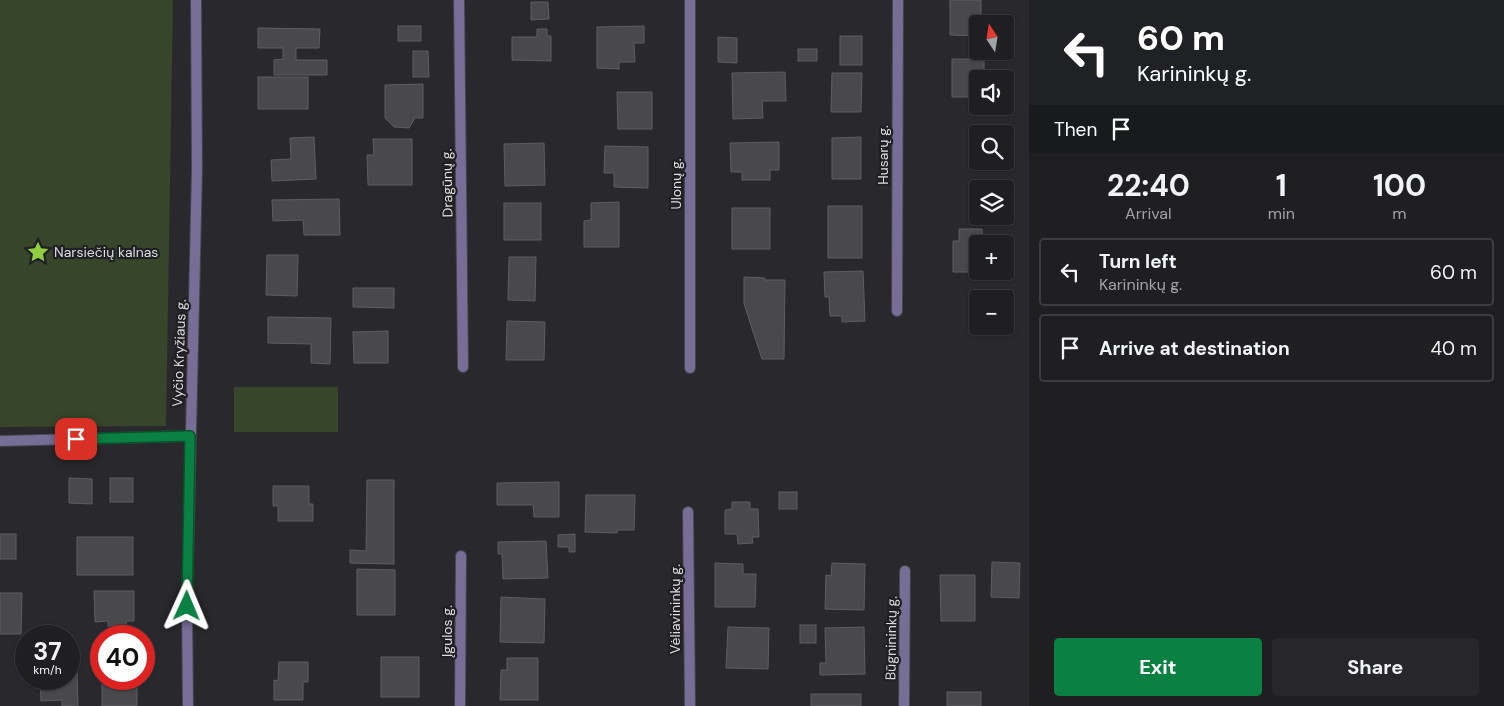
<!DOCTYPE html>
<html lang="en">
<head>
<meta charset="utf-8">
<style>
  body { margin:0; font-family:"DM Sans",sans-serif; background:#27272a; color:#f1f3f6; height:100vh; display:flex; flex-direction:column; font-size:19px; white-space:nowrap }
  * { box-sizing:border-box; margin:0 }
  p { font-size:16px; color:#a1a2a5 }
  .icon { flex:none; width:28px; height:28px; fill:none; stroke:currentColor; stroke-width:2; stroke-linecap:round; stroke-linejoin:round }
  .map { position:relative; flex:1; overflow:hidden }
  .details { display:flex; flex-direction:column; background:#1f1f22; width:475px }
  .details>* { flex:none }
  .guide { background:#202124; color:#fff; overflow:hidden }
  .needle { width:32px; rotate:348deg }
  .fabs { position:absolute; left:969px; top:15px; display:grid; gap:10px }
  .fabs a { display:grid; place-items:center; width:45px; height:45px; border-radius:5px; background:#1f1f22; box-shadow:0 1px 4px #0004,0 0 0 1px #3c3d40; font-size:25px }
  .speed { position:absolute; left:15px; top:625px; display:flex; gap:10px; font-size:25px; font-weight:700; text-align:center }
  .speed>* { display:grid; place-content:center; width:65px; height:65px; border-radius:50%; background:#1f1f22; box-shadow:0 1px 4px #0004,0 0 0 1px #3c3d40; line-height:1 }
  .speed small { font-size:12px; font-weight:400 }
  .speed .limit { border:8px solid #d22; background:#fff; color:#111 }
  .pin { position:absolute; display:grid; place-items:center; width:42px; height:42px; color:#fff; margin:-21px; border-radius:10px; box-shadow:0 2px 8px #0006 }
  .me { position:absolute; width:55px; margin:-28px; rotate:1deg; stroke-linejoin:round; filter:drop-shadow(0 0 4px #0008) }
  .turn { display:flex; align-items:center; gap:18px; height:105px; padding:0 25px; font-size:22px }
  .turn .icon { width:65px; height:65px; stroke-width:2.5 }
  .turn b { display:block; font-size:35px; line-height:42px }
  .then { display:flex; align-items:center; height:48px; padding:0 25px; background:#0003; gap:10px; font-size:19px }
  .eta { display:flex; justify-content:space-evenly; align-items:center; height:85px; text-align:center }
  .eta b { font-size:30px; font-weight:700; line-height:35px }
  .button { display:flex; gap:10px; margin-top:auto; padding:10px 25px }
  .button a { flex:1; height:58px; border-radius:5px; background:#0b8043; color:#fff; font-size:20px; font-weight:700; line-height:58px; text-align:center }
  .button a+a { background:#27272a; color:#f1f3f6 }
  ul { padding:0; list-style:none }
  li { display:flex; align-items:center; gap:15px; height:68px; margin:0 10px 8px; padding:0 15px; border:2px solid #3c3d40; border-radius:5px }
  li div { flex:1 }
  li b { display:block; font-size:19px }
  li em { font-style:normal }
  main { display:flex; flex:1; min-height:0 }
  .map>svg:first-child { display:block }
  .green { fill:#37452a }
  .building { fill:#49484c; stroke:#5e5d61 }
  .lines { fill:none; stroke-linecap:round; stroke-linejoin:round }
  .minor-casing { stroke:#464649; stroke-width:12 }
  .tertiary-casing { stroke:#464649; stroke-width:12 }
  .minor { stroke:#766e96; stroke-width:10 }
  .tertiary { stroke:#766e96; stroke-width:10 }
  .route-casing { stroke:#07532c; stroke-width:12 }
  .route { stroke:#0b8043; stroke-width:9 }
  .labels { text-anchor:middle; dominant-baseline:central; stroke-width:4.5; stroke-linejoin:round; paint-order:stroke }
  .street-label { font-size:14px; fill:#dddddf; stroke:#201f23 }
  .poi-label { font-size:14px; fill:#dddddf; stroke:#201f23; text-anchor:start }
</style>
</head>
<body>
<main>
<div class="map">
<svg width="1029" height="706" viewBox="0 0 1029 706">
  <rect width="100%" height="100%" fill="#29292d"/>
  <g class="green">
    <polygon points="0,0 173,0 166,426 0,427"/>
    <rect x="234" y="387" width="104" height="45"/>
  </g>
  <g class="building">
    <polygon points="950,0 981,0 981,24 978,24 978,36 950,35"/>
    <polygon points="531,2 548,2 549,19 531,20"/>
    <rect x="398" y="26" width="23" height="15"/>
    <polygon points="644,26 644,43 634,43 635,62 619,62 619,69 597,68 597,27"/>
    <polygon points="258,28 320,29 319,48 296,48 296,60 327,60 327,75 274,75 274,60 283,59 283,48 258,48"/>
    <polygon points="537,29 547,29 547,36 551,36 551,61 512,60 512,37 537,37"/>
    <rect x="840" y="36" width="22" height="29"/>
    <polygon points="718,37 737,38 737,63 718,62"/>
    <rect x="798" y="49" width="19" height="12"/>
    <polygon points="413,51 428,51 429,77 413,77"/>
    <polygon points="952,59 984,59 984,79 978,79 978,97 952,97"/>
    <polygon points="785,72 786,101 762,101 763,118 733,119 732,73"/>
    <polygon points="832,73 862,73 861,112 831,112"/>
    <rect x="258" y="77" width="50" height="32"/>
    <polygon points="423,84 423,118 415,118 409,128 394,127 385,118 385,85"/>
    <polygon points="617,92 652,92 652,129 618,129"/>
    <polygon points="314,137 316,179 272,181 271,160 291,159 290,138"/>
    <polygon points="861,137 861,179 832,179 832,138"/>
    <polygon points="373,139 412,139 412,185 368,185 367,155 374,155"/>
    <polygon points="779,142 779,170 770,170 770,180 742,180 742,172 731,172 730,143"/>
    <polygon points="544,143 545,185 505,186 504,144"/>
    <polygon points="605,146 648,147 648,188 614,187 614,173 604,173"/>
    <polygon points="339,199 340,235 304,235 303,220 273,221 272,200"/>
    <polygon points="619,202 619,247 584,247 584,221 591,220 591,203"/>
    <rect x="504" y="203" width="37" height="37"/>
    <rect x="828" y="206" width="34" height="52"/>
    <rect x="732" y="208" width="38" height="41"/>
    <polygon points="959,229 982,229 982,243 989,244 978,244 978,271 989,272 953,272 953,241 959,241"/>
    <polygon points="267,255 298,255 297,296 266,295"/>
    <polygon points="509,257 536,257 535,301 508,300"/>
    <polygon points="863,271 865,321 842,322 842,316 830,316 829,297 825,297 824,272"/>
    <polygon points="744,277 765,278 765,280 785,280 784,359 762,359 744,304"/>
    <polygon points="353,288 394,288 394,308 353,307"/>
    <polygon points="268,317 331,318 330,364 311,363 311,344 268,343"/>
    <polygon points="507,321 545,322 544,360 506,360"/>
    <polygon points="388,331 388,363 354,363 353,332"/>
    <polygon points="69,478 92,479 92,504 69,503"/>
    <rect x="110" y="478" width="23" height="24"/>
    <polygon points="367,480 394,480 394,564 350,563 350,550 366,551"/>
    <polygon points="559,482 559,517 534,517 533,505 497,505 497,483"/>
    <polygon points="273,486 309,486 309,504 313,504 313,521 278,521 278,506 273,506"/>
    <rect x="779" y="492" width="18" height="17"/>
    <polygon points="586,495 635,495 634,530 617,530 617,533 585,532"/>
    <polygon points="732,502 750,502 750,509 758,509 759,537 752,537 753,543 738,544 737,534 725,534 725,510 732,509"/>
    <rect x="0" y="534" width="16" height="25"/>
    <polygon points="575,534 575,552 569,552 569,547 558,547 558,535"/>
    <rect x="77" y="537" width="56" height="38"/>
    <polygon points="546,541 548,578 503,579 502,554 498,554 498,542"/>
    <polygon points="992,562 1020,563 1019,598 991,597"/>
    <polygon points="715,563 743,564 743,574 756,574 755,607 715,607"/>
    <polygon points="832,563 865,564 864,610 825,609 826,575 831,576"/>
    <polygon points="357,569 395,570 395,615 357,615"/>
    <polygon points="940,575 975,575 975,621 941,621"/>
    <polygon points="94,591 134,591 134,621 126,621 126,625 108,626 108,621 95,622"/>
    <polygon points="0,593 22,593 21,634 0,634"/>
    <polygon points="501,597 545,599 544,643 500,642"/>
    <rect x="800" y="625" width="16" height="18"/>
    <polygon points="728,627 769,628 768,669 726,668"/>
    <polygon points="864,627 865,674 820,675 820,663 826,663 825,628"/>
    <rect x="381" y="657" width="38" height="40"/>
    <polygon points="507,658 538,658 538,700 500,700 501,670 507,670"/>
    <polygon points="279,662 308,662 308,682 303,682 303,700 274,700 274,680 278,681"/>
    <polygon points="69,668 77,668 78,706 62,706 62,700 41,701 40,679 69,679"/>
    <rect x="102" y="679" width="35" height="27"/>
    <rect x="947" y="692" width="34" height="14"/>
    <rect x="811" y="694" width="50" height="12"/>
  </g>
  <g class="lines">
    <g class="minor-casing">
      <g id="minor">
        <polyline points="459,0 463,367"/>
        <polyline points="897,311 898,0"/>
        <polyline points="690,368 690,0"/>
        <polyline points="0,441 190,436"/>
        <polyline points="688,512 690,706"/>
        <polyline points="460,706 461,556"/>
        <polyline points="904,706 905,571"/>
      </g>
    </g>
    <g class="tertiary-casing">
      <polyline id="tertiary" points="188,706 187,607 197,169 196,0"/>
    </g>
    <use href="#minor" class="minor"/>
    <use href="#tertiary" class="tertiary"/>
  </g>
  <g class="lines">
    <g class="route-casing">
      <polyline id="route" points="76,439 190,436 187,606"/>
    </g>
    <use href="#route" class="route"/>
  </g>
  <defs>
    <g id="sight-bare" transform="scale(1.725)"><path d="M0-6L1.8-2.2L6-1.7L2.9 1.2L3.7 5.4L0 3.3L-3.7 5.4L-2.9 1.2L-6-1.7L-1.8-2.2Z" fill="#90cd41" stroke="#201f23" stroke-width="2.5" paint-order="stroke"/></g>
  </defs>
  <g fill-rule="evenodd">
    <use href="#sight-bare" x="38" y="252"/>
  </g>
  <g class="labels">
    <g class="street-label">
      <text transform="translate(883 155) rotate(-90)">Husarų g.</text>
      <text transform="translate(447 183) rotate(-91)">Dragūnų g.</text>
      <text transform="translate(676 184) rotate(-90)">Ulonų g.</text>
      <text transform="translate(179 353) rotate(-88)">Vyčio Kryžiaus g.</text>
      <text transform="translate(675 609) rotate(-90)">Vėliavininkų g.</text>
      <text transform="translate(447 631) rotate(-90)">Įgulos g.</text>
      <text transform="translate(891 638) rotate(-89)">Būgnininkų g.</text>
    </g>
    <g class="poi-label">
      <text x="54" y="252">Narsiečių kalnas</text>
    </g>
  </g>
</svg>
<div class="fabs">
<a><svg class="needle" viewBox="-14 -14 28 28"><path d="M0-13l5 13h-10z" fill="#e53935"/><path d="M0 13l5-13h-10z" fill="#a1a2a5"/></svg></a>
<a><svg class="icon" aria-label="sound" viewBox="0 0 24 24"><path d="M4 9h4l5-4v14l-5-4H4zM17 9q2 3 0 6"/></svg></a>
<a><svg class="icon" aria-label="search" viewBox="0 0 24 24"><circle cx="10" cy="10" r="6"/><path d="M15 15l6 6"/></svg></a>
<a><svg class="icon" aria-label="layers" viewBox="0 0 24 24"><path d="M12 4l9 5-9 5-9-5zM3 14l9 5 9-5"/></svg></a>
<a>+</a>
<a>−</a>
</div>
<div class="speed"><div>37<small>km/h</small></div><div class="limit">40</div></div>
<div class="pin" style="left:76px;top:439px;background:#d93025"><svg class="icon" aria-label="arrive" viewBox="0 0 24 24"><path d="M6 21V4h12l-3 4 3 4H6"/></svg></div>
<svg class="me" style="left:187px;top:606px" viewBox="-20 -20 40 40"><path d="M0-17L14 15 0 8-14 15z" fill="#0b8043" stroke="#fff" stroke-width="4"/></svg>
</div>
<section class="details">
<div class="guide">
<div class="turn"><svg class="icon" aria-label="left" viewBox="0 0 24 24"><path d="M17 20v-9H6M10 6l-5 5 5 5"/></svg><div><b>60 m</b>Karininkų g.</div></div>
<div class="then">Then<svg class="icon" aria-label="arrive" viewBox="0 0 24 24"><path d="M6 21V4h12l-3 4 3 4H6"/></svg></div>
</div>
<div class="eta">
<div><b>22:40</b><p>Arrival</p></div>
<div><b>1</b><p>min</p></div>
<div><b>100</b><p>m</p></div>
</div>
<ul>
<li><svg class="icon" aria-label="left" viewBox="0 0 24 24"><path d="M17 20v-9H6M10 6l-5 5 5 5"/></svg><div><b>Turn left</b><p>Karininkų g.</p></div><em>60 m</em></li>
<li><svg class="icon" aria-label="arrive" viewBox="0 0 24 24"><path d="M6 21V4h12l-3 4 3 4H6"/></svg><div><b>Arrive at destination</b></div><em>40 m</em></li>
</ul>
<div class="button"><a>Exit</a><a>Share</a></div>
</section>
</main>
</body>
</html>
